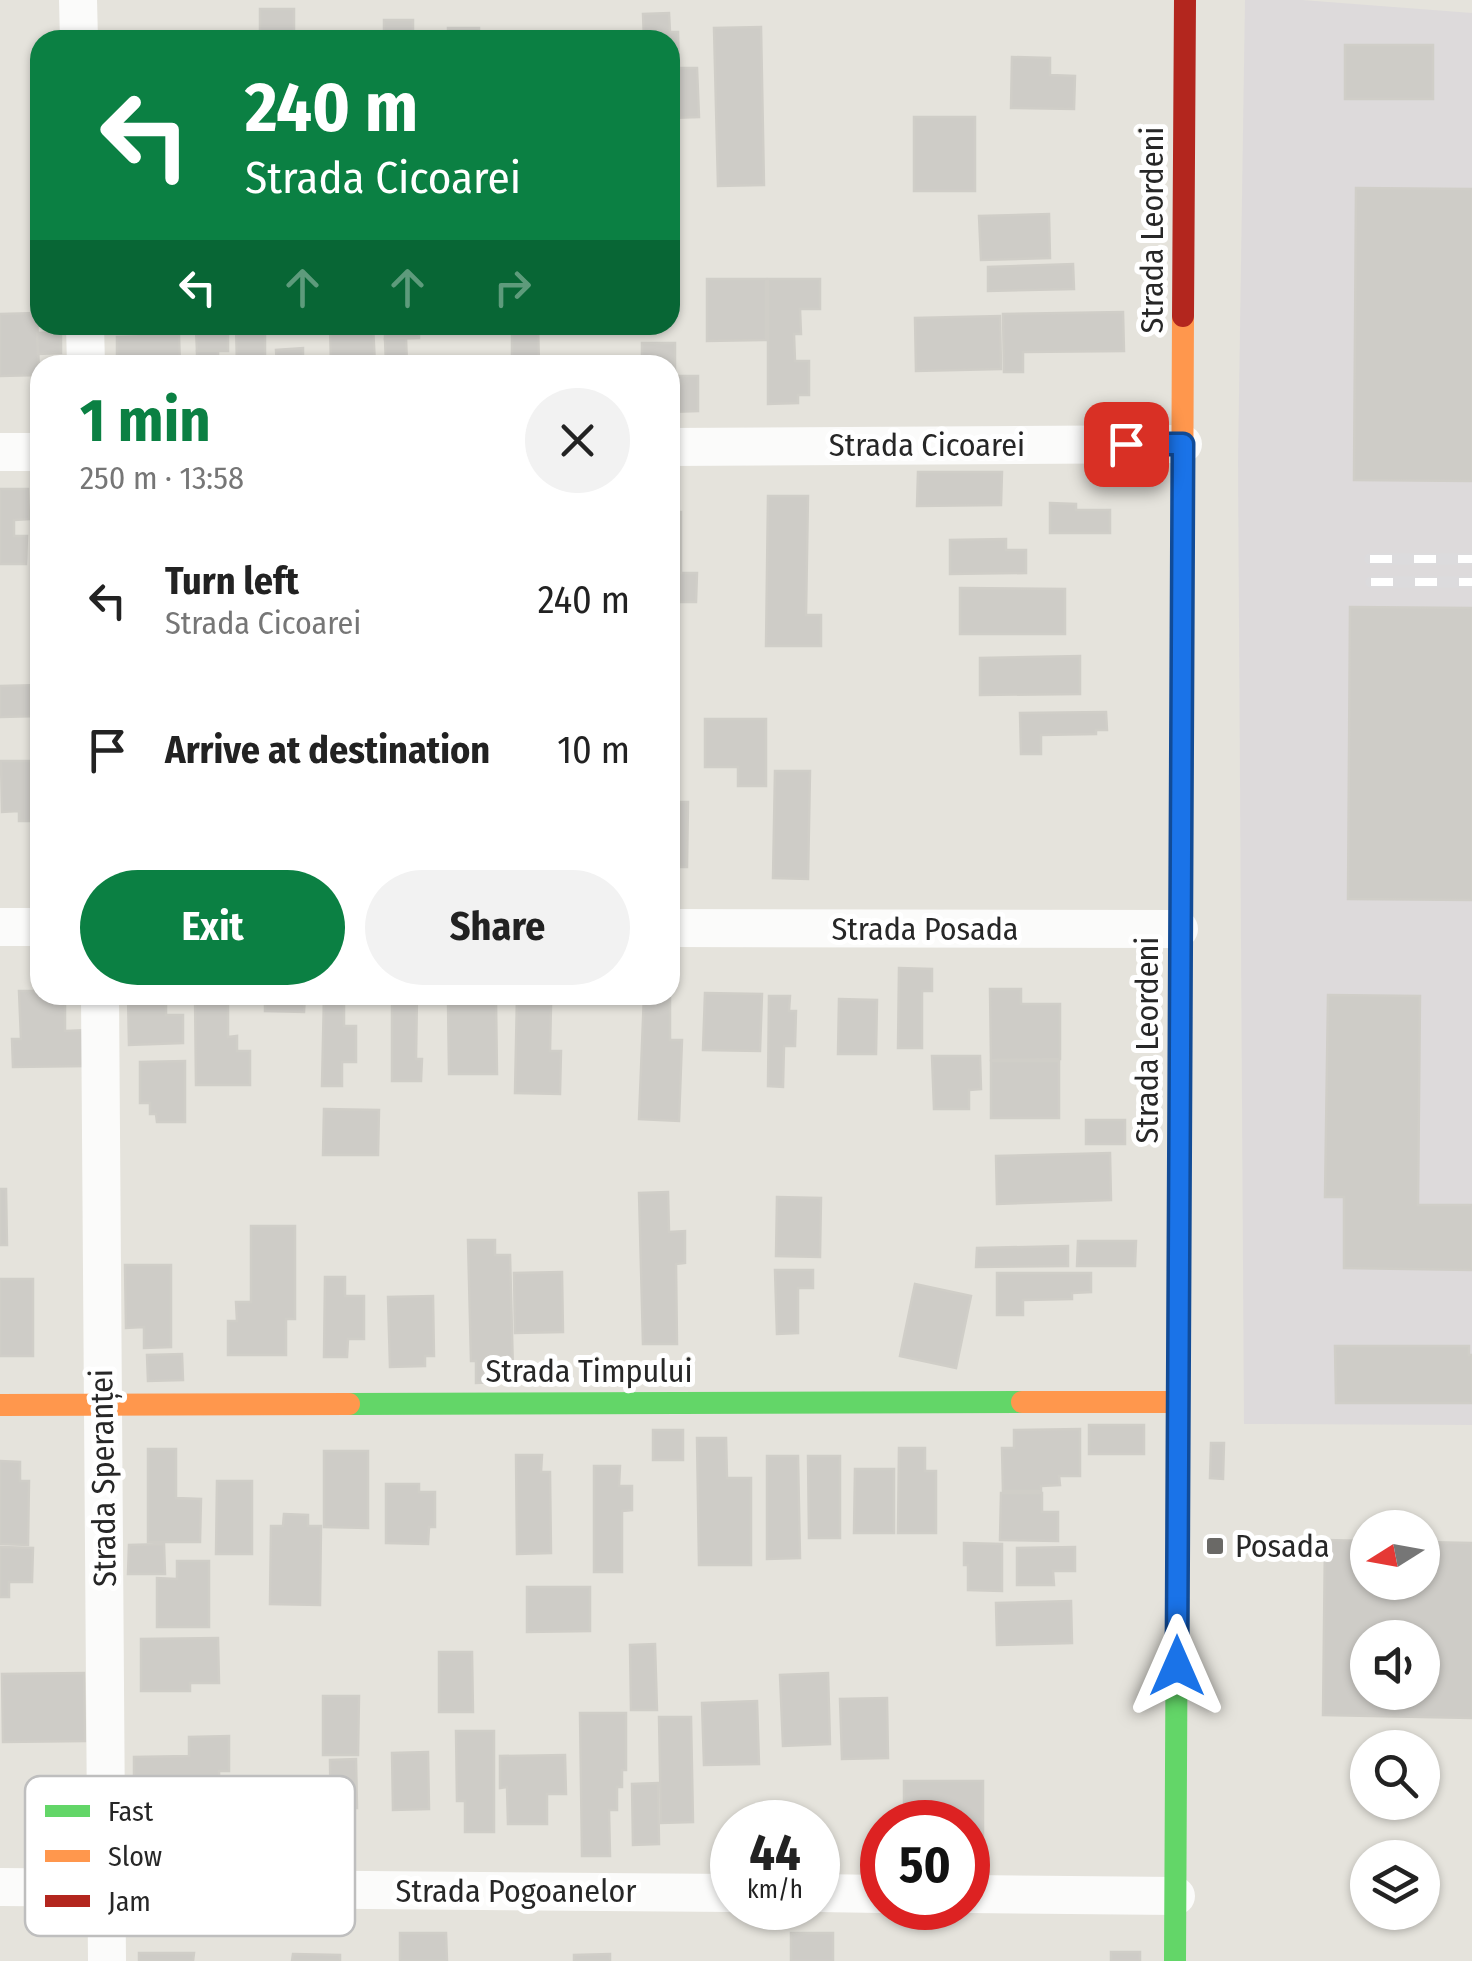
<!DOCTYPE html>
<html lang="en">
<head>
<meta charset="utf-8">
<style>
  body { margin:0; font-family:"Fira Sans Condensed",sans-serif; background:#f2f2f2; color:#222; height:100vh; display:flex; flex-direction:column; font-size:38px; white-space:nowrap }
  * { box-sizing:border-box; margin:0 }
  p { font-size:32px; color:#767676 }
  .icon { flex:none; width:55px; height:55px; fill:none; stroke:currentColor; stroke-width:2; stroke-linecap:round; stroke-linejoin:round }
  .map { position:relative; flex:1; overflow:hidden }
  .details { position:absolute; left:30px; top:355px; width:650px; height:650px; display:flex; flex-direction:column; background:#fff; border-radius:30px; box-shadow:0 2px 8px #0004 }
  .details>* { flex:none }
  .banner { position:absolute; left:30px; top:30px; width:650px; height:305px; border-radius:30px; box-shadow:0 2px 8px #0004; background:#0b8043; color:#fff; overflow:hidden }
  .needle { width:65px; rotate:259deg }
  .fabs { position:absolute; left:1350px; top:1510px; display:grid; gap:20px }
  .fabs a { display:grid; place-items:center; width:90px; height:90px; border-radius:50%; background:#fff; box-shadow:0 2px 8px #0004; font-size:50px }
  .speed { position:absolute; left:710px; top:1800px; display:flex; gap:20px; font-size:50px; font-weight:700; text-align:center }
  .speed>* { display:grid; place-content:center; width:130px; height:130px; border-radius:50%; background:#fff; box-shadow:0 2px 8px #0004; line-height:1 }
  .speed small { font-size:25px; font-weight:400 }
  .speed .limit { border:15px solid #d22; background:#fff; color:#111 }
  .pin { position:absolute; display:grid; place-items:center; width:85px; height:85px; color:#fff; margin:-42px; border-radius:20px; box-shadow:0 5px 15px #0006 }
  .me { position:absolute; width:110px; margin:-55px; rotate:0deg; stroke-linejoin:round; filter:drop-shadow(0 0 8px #0008) }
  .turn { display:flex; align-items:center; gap:35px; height:210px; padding:0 50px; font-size:45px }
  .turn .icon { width:130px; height:130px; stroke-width:2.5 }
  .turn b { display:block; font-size:70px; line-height:85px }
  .lanes { display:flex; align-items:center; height:95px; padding:0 50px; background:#0003; justify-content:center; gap:50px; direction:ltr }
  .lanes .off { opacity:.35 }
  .round { display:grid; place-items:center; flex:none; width:105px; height:105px; border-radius:52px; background:#f2f2f2 }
  .headline { display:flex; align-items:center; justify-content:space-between; height:170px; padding:0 50px }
  h1 { font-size:60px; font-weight:700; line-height:75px; color:#0b8043 }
  .button { display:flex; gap:20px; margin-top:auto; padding:20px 50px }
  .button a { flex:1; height:115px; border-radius:60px; background:#0b8043; color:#fff; font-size:40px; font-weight:700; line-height:115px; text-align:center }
  .button a+a { background:#f2f2f2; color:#222 }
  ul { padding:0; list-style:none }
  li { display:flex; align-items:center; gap:30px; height:150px; padding:0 50px }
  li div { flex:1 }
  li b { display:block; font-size:38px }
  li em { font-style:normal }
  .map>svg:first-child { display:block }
  .industrial { fill:#dddadb }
  .building { fill:#ceccc7; stroke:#d0cec8; stroke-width:2.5; fill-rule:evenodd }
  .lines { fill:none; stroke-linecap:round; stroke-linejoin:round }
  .street { stroke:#fbfbfa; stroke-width:38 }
  .fast { stroke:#63d668; stroke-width:22 }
  .slow { stroke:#ff974d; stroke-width:22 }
  .jam { stroke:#b3261e; stroke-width:22 }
  .rail-casing { stroke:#dcdbdd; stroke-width:11 }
  .rail { stroke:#fff; stroke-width:8; stroke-dasharray:22; stroke-linecap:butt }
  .route-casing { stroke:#114b97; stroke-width:25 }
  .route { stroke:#1a73e8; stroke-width:18 }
  .poi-dot { fill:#6a6966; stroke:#fff; stroke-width:4 }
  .labels { text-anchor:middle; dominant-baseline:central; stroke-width:10; stroke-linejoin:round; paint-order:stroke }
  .street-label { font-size:32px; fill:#272727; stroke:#fff }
  .poi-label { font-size:32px; fill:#272727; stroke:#fff; text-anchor:start }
  .key { fill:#fff; stroke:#bebebe; stroke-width:2.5 }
  .key-label { font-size:28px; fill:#272727 }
</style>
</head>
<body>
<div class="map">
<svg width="1472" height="1961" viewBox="0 0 1472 1961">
  <rect width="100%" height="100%" fill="#e5e3dc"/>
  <polygon class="industrial" points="1245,0 1302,0 1472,13 1472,1425 1244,1424 1238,462"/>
  <g class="building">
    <rect x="260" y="9" width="34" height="31"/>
    <polygon points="669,13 670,32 678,32 679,68 697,68 699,117 670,118 670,40 644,40 643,14"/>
    <rect x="384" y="20" width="29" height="20"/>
    <polygon points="761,27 764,185 718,186 714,28"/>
    <rect x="448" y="28" width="31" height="12"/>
    <rect x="1345" y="45" width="88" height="54"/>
    <polygon points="1012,57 1050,58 1050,75 1075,76 1074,109 1011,108"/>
    <rect x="914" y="117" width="61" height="74"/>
    <polygon points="1356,188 1472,189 1472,481 1354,480"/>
    <polygon points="1049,214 1050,258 981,260 979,216"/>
    <polygon points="1073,264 1074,289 988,291 988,267"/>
    <polygon points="707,279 766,279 766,340 707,341"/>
    <polygon points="768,279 820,279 820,309 800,309 801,334 794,334 795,361 809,361 809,395 798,395 798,403 768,404"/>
    <polygon points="1123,312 1124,351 1023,352 1023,372 1004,372 1003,314"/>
    <polygon points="37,313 39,375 0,376 0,314"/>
    <polygon points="1000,316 1001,369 916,371 915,318"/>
    <polygon points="236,325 265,325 265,365 237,365"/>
    <polygon points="330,325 373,325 375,365 331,365"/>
    <polygon points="385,325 419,325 419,338 385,339"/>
    <polygon points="512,325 538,325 539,365 512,365"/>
    <polygon points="228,328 228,351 197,351 196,329"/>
    <polygon points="61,332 61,353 38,354 37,333"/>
    <polygon points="179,335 180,365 131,365 130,357 117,358 117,337"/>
    <polygon points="406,338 407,365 386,365 385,339"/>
    <polygon points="642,343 675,343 675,376 698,376 698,411 670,412 670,365 642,365"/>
    <polygon points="303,348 303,365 277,365 276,350"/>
    <rect x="197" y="351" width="21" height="14"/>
    <polygon points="918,472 1002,472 1001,505 917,506"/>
    <polygon points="37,480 40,480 40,521 38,521"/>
    <polygon points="0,489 28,489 29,519 14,520 14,536 27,536 26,564 0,564"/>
    <polygon points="768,496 808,496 806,615 821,615 821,646 766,646"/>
    <polygon points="670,500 674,500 674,512 681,512 681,573 697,573 696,602 670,602"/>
    <polygon points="1050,503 1076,504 1076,510 1110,510 1110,533 1050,533"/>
    <polygon points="1006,539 1006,550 1026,550 1026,573 950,574 950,540"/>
    <polygon points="960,588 1065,589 1065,634 960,634"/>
    <polygon points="1350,607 1472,608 1472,900 1348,899"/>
    <polygon points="1080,656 1080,694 980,695 980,658"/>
    <polygon points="40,685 40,716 0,717 0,686"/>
    <polygon points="1106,712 1107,730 1096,730 1096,734 1041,735 1041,754 1021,754 1020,713"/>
    <polygon points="705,719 766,719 766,786 738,786 738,767 705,767"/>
    <polygon points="1,761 40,761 40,811 38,811 38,821 19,821 19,811 2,812"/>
    <polygon points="775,771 810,771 808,879 773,878"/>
    <polygon points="670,802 688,802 687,867 670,867"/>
    <polygon points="899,968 932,969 932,991 922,991 922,1048 898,1048"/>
    <polygon points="670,986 670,1040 682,1040 679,1121 639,1119 644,995 670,995"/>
    <polygon points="990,989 1021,989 1021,1004 1060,1004 1060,1059 991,1060"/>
    <polygon points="19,991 40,991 40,995 65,995 65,1031 87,1030 88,1066 13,1067 12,1039 21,1039"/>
    <polygon points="705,993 762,994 760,1051 703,1050"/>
    <polygon points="128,995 166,995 166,1015 183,1015 183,1043 129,1045"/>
    <polygon points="195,995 228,995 228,1037 237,1036 237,1051 250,1051 250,1085 196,1085"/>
    <polygon points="265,995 305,995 304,1012 265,1011"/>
    <polygon points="324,995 344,995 344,1026 356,1026 356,1062 342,1062 342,1086 322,1086"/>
    <polygon points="392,995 417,995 416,1059 422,1059 421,1081 392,1081"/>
    <polygon points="517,995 542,995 541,1005 551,1005 550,1051 561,1051 560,1094 515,1093"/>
    <polygon points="1328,995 1420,996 1418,1205 1472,1205 1472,1270 1344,1268 1344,1197 1325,1197"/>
    <polygon points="769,996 790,996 789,1011 796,1011 795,1046 784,1046 783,1087 768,1086"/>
    <polygon points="839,999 877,1000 876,1054 838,1054"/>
    <polygon points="496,1000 497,1074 449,1074 448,1001"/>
    <polygon points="932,1056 980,1056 981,1089 969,1090 969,1109 934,1109"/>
    <polygon points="185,1061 185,1122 157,1122 156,1114 150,1114 150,1103 140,1103 140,1062"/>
    <rect x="991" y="1061" width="68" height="57"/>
    <polygon points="324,1109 379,1110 378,1155 323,1155"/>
    <rect x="1086" y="1120" width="39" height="24"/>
    <polygon points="1110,1153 1111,1200 997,1204 996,1156"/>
    <polygon points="0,1189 6,1189 7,1245 0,1245"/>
    <polygon points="668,1192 669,1232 685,1231 685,1263 676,1264 677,1344 643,1344 639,1193"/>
    <polygon points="777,1197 821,1198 820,1257 776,1256"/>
    <polygon points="251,1226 295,1226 295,1319 286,1319 286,1355 228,1355 228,1321 237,1321 236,1302 251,1302"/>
    <polygon points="468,1240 495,1240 495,1255 510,1255 513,1372 502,1372 502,1382 476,1383 476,1361 471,1361"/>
    <polygon points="1078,1241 1136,1241 1135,1266 1077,1266"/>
    <polygon points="1068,1246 1068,1266 976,1267 977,1248"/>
    <polygon points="125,1265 171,1265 171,1347 144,1348 144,1327 126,1328"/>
    <polygon points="775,1270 813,1270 813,1288 798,1288 798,1333 777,1334"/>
    <polygon points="562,1272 563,1332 515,1333 514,1273"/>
    <polygon points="997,1273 1091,1273 1091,1292 1072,1293 1072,1299 1023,1300 1023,1315 997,1315"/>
    <polygon points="325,1277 345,1277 345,1296 364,1296 364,1339 348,1339 347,1357 324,1357"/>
    <rect x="0" y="1279" width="33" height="77"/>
    <polygon points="915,1284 971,1296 956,1368 900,1356"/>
    <polygon points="433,1296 434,1356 425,1356 425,1366 390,1367 388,1297"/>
    <polygon points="1335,1346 1469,1346 1469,1355 1472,1355 1472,1403 1336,1403"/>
    <polygon points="182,1354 183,1380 148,1381 147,1355"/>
    <rect x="1089" y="1425" width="55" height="29"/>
    <polygon points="1080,1429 1080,1476 1059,1476 1060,1485 1041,1486 1041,1491 1003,1491 1002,1448 1014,1448 1014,1430"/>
    <rect x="653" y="1430" width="30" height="30"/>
    <polygon points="697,1438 726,1438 727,1478 751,1478 751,1565 699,1565"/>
    <polygon points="1211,1443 1224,1443 1223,1479 1210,1478"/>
    <polygon points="899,1448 925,1448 925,1471 936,1471 936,1533 898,1533"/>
    <polygon points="148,1449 176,1449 176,1498 201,1499 200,1542 148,1542"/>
    <polygon points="324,1451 368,1451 368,1528 324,1527"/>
    <polygon points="516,1455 542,1455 541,1472 550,1472 551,1553 517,1554"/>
    <polygon points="767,1456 798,1456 800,1558 767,1559"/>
    <polygon points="808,1456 840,1456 840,1538 809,1538"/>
    <polygon points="0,1461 20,1462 20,1481 29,1481 28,1545 0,1544"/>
    <polygon points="594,1466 620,1466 619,1486 632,1486 632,1510 622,1511 622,1572 594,1572"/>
    <polygon points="855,1469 894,1469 894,1533 854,1533"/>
    <polygon points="217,1481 252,1481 252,1554 216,1554"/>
    <polygon points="386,1484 419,1484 419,1492 435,1492 435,1527 429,1527 428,1544 386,1543"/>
    <polygon points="1001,1493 1042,1493 1042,1512 1058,1512 1058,1541 1000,1540"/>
    <polygon points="284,1514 308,1515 308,1526 321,1526 320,1605 270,1604 271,1526 283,1526"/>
    <path d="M1325,1540L1368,1541V1582H1422V1542L1472,1543V1718L1323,1715ZM1368,1638H1422V1692H1368Z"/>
    <polygon points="964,1543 1002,1544 1002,1591 968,1590 968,1565 964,1565"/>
    <polygon points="164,1544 165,1574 128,1574 129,1545"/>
    <polygon points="0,1547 33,1548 32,1582 9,1582 9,1597 0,1597"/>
    <polygon points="1075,1547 1075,1571 1053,1571 1054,1585 1017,1585 1017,1548"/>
    <polygon points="177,1561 209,1561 209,1627 157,1627 157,1578 177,1579"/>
    <polygon points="527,1587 590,1587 590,1631 527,1632"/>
    <polygon points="1071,1601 1072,1643 997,1645 996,1603"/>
    <polygon points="218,1638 219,1683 190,1683 190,1691 141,1691 141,1639"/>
    <polygon points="655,1644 657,1710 631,1710 630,1645"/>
    <polygon points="439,1652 472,1652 473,1712 439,1712"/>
    <polygon points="84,1673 85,1741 3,1742 2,1674"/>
    <polygon points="828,1673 830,1744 783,1746 780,1675"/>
    <polygon points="323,1696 359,1696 358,1755 323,1755"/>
    <polygon points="887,1698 888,1758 842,1759 840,1699"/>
    <polygon points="757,1701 759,1764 704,1765 702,1703"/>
    <polygon points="580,1713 626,1713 626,1770 622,1770 622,1787 617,1787 617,1810 609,1810 610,1856 582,1856"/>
    <polygon points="659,1717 691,1717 693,1822 661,1823"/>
    <polygon points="456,1731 494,1731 494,1832 465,1832 465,1801 457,1801"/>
    <polygon points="229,1736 229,1771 219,1771 220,1848 179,1848 179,1793 134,1794 134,1757 189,1756 189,1737"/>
    <polygon points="428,1752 429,1809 393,1810 392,1753"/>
    <polygon points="565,1755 566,1794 547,1794 547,1824 508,1824 507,1787 500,1788 500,1756"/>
    <polygon points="356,1759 357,1808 350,1808 351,1843 331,1843 330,1760"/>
    <polygon points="904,1781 983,1781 983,1840 968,1840 968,1822 904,1822"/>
    <polygon points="658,1783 659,1844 633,1845 632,1784"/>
    <polygon points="400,1933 446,1933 447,1961 400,1961"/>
    <rect x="791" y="1933" width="42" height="28"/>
    <rect x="1111" y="1952" width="29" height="9"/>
    <polygon points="139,1953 194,1953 193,1961 139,1961"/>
    <polygon points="293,1954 340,1955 340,1961 292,1961"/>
    <polygon points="610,1954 610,1961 574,1961 574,1955"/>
  </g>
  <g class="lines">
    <g class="street">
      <polyline points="78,0 79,40"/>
      <polyline points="85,325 86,365"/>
      <polyline points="670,447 1183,444"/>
      <polyline points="0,452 40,452"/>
      <polyline points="0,927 40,927"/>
      <polyline points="670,928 1179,929"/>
      <polyline points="100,995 107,1961"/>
      <polyline points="0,1887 732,1893"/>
      <polyline points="818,1893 882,1894"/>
      <polyline points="968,1894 1176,1896"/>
    </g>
    <g class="fast">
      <polyline points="349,1404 1022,1402"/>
      <polyline points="1175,1961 1180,992"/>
    </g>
    <g class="slow">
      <polyline points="1180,992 1183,316"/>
      <polyline points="1022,1402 1178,1402"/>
      <polyline points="0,1405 349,1404"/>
    </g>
    <polyline class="jam" points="1183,316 1185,0"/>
    <g class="rail-casing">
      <g id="rail">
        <polyline points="1370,559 1472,559"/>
        <polyline points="1371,582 1472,582"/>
      </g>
    </g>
    <use href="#rail" class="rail"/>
  </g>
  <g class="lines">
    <g class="route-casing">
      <polyline id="route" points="1126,444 1183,444 1177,1666"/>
    </g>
    <use href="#route" class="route"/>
  </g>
  <rect class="poi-dot" x="1205" y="1536" width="20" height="20" rx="5"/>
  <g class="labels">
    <g class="street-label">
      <text transform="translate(1152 230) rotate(-90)">Strada Leordeni</text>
      <text x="927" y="445">Strada Cicoarei</text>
      <text x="925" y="929">Strada Posada</text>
      <text transform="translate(1147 1040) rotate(-90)">Strada Leordeni</text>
      <text x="589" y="1371">Strada Timpului</text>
      <text transform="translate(103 1478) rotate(-91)">Strada Speranței</text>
      <text x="516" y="1891">Strada Pogoanelor</text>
    </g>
    <g class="poi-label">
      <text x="1235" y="1546">Posada</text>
    </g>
  </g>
  <rect x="25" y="1776" width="330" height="160" rx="15" class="key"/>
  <rect x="45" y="1805" width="45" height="12" fill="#63d668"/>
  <rect x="45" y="1850" width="45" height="12" fill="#ff974d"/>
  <rect x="45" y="1895" width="45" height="12" fill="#b3261e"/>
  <g class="key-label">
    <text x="108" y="1821">Fast</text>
    <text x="108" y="1866">Slow</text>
    <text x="108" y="1911">Jam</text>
  </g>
</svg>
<div class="fabs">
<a><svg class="needle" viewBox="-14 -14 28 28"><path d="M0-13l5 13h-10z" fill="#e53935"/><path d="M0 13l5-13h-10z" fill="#767676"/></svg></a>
<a><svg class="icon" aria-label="sound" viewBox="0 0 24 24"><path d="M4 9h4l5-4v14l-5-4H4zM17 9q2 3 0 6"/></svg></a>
<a><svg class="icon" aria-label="search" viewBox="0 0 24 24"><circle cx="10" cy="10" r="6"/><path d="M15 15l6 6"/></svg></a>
<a><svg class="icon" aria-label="layers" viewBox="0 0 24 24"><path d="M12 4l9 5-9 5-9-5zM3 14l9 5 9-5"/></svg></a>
</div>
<div class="speed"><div>44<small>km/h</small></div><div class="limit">50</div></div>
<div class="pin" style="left:1126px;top:444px;background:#d93025"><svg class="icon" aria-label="arrive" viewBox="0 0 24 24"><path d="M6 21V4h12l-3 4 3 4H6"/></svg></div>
<svg class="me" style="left:1177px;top:1666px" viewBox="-20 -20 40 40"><path d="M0-17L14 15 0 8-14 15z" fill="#1a73e8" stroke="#fff" stroke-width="4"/></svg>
<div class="banner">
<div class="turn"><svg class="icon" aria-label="left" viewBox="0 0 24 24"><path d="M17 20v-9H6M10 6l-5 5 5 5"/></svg><div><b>240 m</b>Strada Cicoarei</div></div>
<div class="lanes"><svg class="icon" aria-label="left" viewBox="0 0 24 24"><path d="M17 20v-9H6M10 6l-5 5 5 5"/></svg><svg class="icon off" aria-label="ahead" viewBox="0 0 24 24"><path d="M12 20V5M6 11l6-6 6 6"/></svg><svg class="icon off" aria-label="ahead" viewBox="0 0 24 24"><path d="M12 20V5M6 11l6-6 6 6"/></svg><svg class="icon off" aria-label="right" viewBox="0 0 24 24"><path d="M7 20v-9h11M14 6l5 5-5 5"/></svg></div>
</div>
<section class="details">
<div class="headline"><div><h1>1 min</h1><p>250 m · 13:58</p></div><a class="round"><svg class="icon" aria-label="close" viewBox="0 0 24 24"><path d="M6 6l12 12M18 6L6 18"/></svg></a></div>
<ul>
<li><svg class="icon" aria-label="left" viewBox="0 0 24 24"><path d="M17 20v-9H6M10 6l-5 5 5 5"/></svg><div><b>Turn left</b><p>Strada Cicoarei</p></div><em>240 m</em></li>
<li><svg class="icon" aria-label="arrive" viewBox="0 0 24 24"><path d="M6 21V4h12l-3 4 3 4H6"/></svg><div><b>Arrive at destination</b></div><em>10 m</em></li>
</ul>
<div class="button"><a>Exit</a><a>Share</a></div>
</section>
</div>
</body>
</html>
